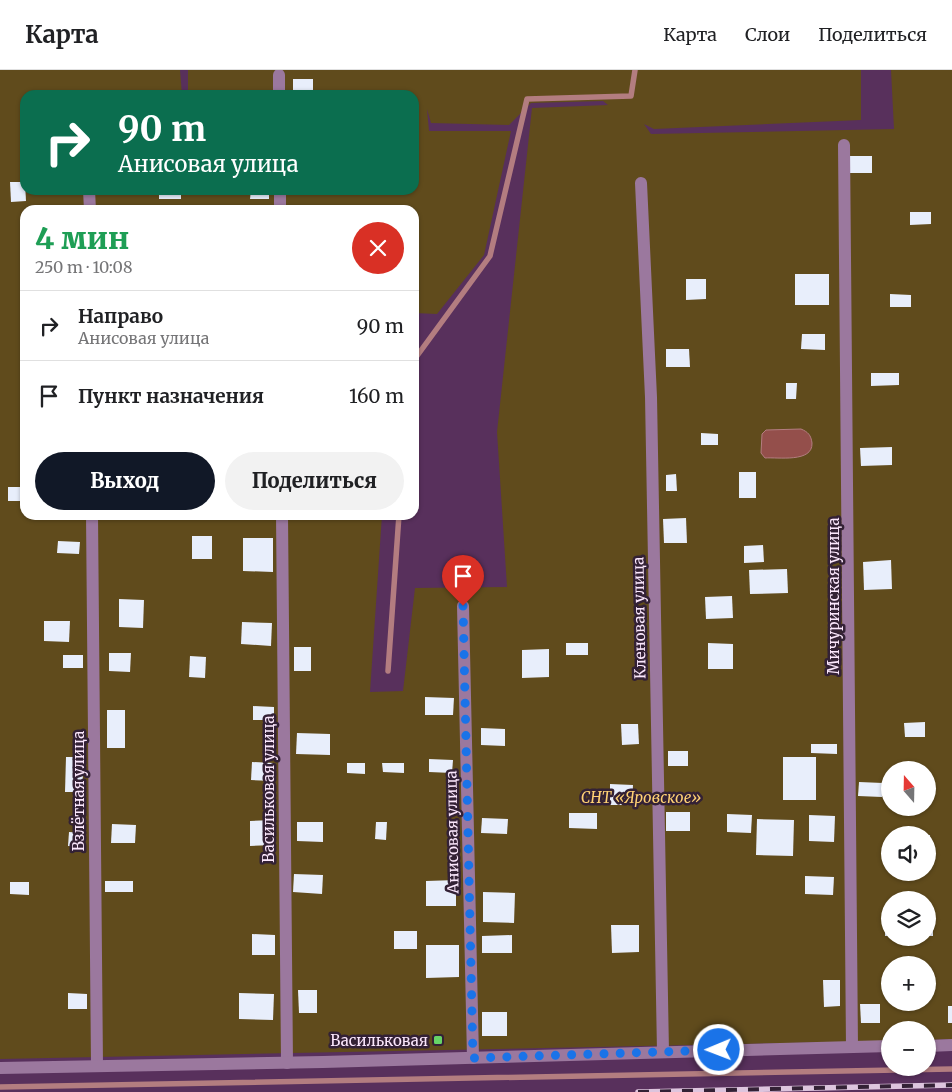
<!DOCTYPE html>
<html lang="ru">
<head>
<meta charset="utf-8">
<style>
  body { margin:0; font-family:Merriweather,serif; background:#f2f2f2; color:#202124; height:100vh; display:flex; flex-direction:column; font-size:19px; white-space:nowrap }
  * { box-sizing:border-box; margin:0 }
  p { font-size:16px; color:#757577 }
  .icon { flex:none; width:28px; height:28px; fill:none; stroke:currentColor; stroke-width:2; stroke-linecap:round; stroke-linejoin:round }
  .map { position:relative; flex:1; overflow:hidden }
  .details { position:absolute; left:20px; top:135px; width:399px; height:315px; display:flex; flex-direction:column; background:#fff; border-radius:15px; box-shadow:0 1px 4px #0004 }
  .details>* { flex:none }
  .banner { position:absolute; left:20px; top:20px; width:399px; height:105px; border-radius:15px; box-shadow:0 1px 4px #0004; background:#0b6e4f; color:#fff; overflow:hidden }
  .needle { width:32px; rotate:340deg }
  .tools { position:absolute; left:881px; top:691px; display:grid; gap:10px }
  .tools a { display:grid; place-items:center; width:55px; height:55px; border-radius:50%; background:#fff; box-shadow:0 1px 4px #0004; font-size:25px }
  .pin { position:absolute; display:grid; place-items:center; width:42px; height:42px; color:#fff; margin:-51px -21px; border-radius:50% 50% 50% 0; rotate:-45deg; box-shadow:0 0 5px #0007 }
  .pin .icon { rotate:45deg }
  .me { position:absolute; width:55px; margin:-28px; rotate:269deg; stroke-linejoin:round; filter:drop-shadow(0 0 4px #0008) }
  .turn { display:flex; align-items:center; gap:18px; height:105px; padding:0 15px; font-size:22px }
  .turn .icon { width:65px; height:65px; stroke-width:2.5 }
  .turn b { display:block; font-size:35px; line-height:42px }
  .round { display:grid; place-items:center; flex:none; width:52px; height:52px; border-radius:26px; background:#f2f2f2 }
  .summary { display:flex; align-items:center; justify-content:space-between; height:85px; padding:0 15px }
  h1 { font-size:30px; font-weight:800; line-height:38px; color:#1e9e55 }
  .button { display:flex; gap:10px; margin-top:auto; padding:10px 15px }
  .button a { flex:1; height:58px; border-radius:30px; background:#111827; color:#fff; font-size:20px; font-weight:800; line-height:58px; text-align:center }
  .button a+a { background:#f2f2f2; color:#202124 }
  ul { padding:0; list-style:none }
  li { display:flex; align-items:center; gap:15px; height:70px; padding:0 15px; border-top:1px solid #e0e0e0 }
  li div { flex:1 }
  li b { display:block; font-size:19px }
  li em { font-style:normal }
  header { display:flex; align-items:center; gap:30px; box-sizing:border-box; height:70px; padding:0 25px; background:#fff; border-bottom:1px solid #e0e0e0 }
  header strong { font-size:24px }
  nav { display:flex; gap:28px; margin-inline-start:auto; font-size:18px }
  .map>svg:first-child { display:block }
  .green { fill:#604b1c; fill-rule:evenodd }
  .water { fill:#944f4b; stroke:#b37d80 }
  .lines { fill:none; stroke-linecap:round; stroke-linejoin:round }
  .stream { stroke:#b37d80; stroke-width:5.5 }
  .building { fill:#e8eefb }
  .minor { stroke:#9b789e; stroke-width:12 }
  .rail-casing { stroke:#ddc5de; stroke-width:5.5 }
  .rail { stroke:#332135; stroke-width:4; stroke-dasharray:11; stroke-linecap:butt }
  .route { stroke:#1a73e8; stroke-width:9; stroke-dasharray:0 16.2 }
  .poi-dot { fill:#66d467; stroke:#332135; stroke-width:2 }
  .labels { text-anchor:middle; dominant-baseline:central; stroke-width:5; stroke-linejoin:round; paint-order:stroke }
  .street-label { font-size:15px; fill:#fce8fd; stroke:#332135 }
  .park-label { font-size:15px; font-style:italic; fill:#ffd174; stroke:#332135 }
  .poi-label { font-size:15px; fill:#fce8fd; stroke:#332135; text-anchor:end }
</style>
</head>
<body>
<header>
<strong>Карта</strong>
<nav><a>Карта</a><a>Слои</a><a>Поделиться</a></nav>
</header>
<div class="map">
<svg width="952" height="1022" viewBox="0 0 952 1022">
  <rect width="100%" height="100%" fill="#58305c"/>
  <path class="green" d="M0,0H180L182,25H25V120H414V25H188V0H861V50L654,59L644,54L651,64L894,59L891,0H952V969L928,970V960H890V971L0,989ZM603,31L608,35L532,38L497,362L507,517L415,518L403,621L370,622L382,445H25V140H414V243L437,244L484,185L511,61H429L427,39L431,53L509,55L531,33ZM890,700H928V738H890ZM890,765H928V802H890ZM890,830H928V868H890ZM890,895H928V932H890Z"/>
  <path class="water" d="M801,359C808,362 811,365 812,373C813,393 778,387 765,388L761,383L762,364L766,360Z"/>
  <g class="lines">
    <g class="stream">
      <polyline points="414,290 490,186 527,29 631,26 635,0"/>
      <polyline points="388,601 399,445"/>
      <polyline points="0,1017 952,999"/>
    </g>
  </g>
  <g class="building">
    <rect x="293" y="9" width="20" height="16"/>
    <rect x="849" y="86" width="23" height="17"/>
    <polygon points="10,112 25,112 26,131 11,132"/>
    <rect x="159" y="120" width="22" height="9"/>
    <polygon points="251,120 269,120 269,129 250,129"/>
    <polygon points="910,142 931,142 931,154 910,155"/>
    <rect x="795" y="204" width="34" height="31"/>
    <polygon points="686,209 706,209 706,229 686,230"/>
    <polygon points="890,224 911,225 911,237 890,237"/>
    <polygon points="802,264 825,264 825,280 801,279"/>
    <polygon points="666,279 689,279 690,297 666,297"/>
    <polygon points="871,303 899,303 899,315 871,316"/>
    <polygon points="786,313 797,313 796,329 786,329"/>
    <polygon points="701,363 718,364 718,375 701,375"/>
    <polygon points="892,377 892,395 861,396 860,378"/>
    <rect x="739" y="402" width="17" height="26"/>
    <polygon points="676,404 677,421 666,421 666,405"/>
    <rect x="8" y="417" width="17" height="14"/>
    <polygon points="686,448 687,473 664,473 663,449"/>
    <rect x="192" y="466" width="20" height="23"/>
    <polygon points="243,468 273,468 273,502 243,501"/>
    <polygon points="58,471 80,472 79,484 57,483"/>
    <polygon points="763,475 764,492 744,493 744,476"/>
    <polygon points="891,490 892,519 864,520 863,492"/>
    <polygon points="787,499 788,523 750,524 749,500"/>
    <polygon points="732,526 733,548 706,549 705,527"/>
    <polygon points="119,529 144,530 143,558 119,557"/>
    <polygon points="44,551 70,551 69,572 44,571"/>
    <polygon points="242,552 272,553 271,576 241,574"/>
    <rect x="566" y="573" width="22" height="12"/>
    <polygon points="708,573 733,574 733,599 708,599"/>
    <rect x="294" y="577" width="17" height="24"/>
    <polygon points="549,579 549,607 522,608 522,580"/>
    <polygon points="109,583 131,583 130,602 109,601"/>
    <rect x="63" y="585" width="20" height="13"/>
    <polygon points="190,586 206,587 205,608 189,607"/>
    <polygon points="425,627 454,628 453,645 425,645"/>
    <polygon points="253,636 274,637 274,650 253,650"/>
    <rect x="107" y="640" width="18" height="38"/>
    <polygon points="925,652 925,667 905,667 904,653"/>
    <polygon points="621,654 638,654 639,674 622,675"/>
    <polygon points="481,658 505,659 505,676 481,675"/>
    <polygon points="297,663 330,664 330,685 296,684"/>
    <polygon points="811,674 837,674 837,684 811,683"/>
    <rect x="668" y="681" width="20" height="15"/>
    <polygon points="66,687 84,687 82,722 65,722"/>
    <rect x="783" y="687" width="33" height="43"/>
    <polygon points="429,689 453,690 452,703 429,702"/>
    <polygon points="252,692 274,693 273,711 251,710"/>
    <polygon points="347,693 365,693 365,704 347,703"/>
    <polygon points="382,693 404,693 404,703 383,702"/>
    <polygon points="859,712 883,713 882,727 858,726"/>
    <polygon points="610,714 633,715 632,735 610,735"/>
    <rect x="666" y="742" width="24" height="19"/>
    <polygon points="569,743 597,743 597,759 569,758"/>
    <polygon points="727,744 752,745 751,763 727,762"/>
    <polygon points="809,745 835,746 834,772 809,771"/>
    <polygon points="482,748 508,749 507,764 481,763"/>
    <polygon points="757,749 794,750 793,786 756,785"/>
    <polygon points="273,750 273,775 250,776 250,751"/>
    <polygon points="297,752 323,752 323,772 297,771"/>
    <polygon points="376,752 387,752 386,770 375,769"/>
    <polygon points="112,754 136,755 135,773 111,773"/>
    <polygon points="69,762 84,763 84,777 68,776"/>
    <polygon points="928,765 930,765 931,788 928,788"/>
    <polygon points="294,804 323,805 322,824 293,822"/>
    <polygon points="805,806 834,807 833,825 805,824"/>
    <polygon points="456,810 456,836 426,836 426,811"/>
    <rect x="105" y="811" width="28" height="11"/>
    <polygon points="10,812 29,812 29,825 10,824"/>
    <polygon points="483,822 515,823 514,853 483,852"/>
    <rect x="885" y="848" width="5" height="18"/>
    <rect x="928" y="848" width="5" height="18"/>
    <polygon points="611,855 639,855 639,882 612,883"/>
    <rect x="394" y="861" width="23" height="18"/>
    <polygon points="252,864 275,865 275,885 252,885"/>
    <polygon points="512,865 512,883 482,883 482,866"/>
    <polygon points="426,875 459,875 459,907 426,908"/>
    <polygon points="823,910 840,910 840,936 824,937"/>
    <polygon points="298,920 317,920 317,943 299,943"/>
    <polygon points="68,923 87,924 87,939 68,939"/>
    <polygon points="239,923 274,924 273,950 239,949"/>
    <polygon points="860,934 880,934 880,953 861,953"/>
    <rect x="948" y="936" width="4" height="17"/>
    <rect x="482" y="942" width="25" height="24"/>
  </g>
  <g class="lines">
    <g class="minor">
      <polyline points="279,5 279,25"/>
      <polyline points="844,75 852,977"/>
      <polyline points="641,113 651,327 663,982"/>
      <polyline points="89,120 90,140"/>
      <polyline points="280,120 280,140"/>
      <polyline points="92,445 97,996"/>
      <polyline points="282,445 287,993"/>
      <polyline points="463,536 473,988"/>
      <polyline points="928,976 952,975"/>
      <polyline points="0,998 323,992 890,976"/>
    </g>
    <g class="rail-casing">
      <polyline id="rail" points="638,1022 952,1015"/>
    </g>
    <use href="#rail" class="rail"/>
  </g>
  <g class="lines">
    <polyline class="route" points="463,536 473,988 719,980"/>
  </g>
  <rect class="poi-dot" x="433" y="965" width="10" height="10" rx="2.5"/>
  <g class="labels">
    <g class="street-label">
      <text transform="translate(833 526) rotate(-90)">Мичуринская улица</text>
      <text transform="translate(639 548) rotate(-91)">Кленовая улица</text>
      <text transform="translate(268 719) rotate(-90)">Васильковая улица</text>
      <text transform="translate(78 721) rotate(-90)">Взлётная улица</text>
      <text transform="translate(452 762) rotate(-91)">Анисовая улица</text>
    </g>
    <g class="park-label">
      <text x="641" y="727">СНТ «Яровское»</text>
    </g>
    <g class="poi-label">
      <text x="428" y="970">Васильковая</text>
    </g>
  </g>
</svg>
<div class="tools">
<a><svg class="needle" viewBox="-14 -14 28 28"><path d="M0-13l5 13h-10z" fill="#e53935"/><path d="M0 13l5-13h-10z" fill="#757577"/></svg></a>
<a><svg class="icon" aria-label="sound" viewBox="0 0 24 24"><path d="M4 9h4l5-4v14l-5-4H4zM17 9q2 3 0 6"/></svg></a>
<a><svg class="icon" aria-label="layers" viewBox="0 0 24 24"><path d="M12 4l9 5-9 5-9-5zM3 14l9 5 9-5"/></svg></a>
<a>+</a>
<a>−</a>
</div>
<div class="pin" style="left:463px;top:536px;background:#d93025"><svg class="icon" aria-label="arrive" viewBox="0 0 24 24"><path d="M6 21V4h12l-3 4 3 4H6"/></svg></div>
<svg class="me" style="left:719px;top:980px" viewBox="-20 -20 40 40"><circle r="17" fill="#1a73e8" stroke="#fff" stroke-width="3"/><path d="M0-11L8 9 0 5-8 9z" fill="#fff"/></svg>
<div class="banner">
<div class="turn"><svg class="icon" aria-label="right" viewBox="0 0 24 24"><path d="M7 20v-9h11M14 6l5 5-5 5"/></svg><div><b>90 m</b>Анисовая улица</div></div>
</div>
<section class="details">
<div class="summary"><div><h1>4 мин</h1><p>250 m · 10:08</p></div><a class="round" style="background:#d93025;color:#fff"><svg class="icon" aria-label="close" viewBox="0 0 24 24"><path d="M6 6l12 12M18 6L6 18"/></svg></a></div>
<ul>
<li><svg class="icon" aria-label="right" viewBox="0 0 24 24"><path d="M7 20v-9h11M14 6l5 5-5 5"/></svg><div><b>Направо</b><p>Анисовая улица</p></div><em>90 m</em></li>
<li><svg class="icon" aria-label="arrive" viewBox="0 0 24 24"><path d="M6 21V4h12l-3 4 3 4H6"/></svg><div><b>Пункт назначения</b></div><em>160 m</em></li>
</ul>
<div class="button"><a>Выход</a><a>Поделиться</a></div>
</section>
</div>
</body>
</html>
